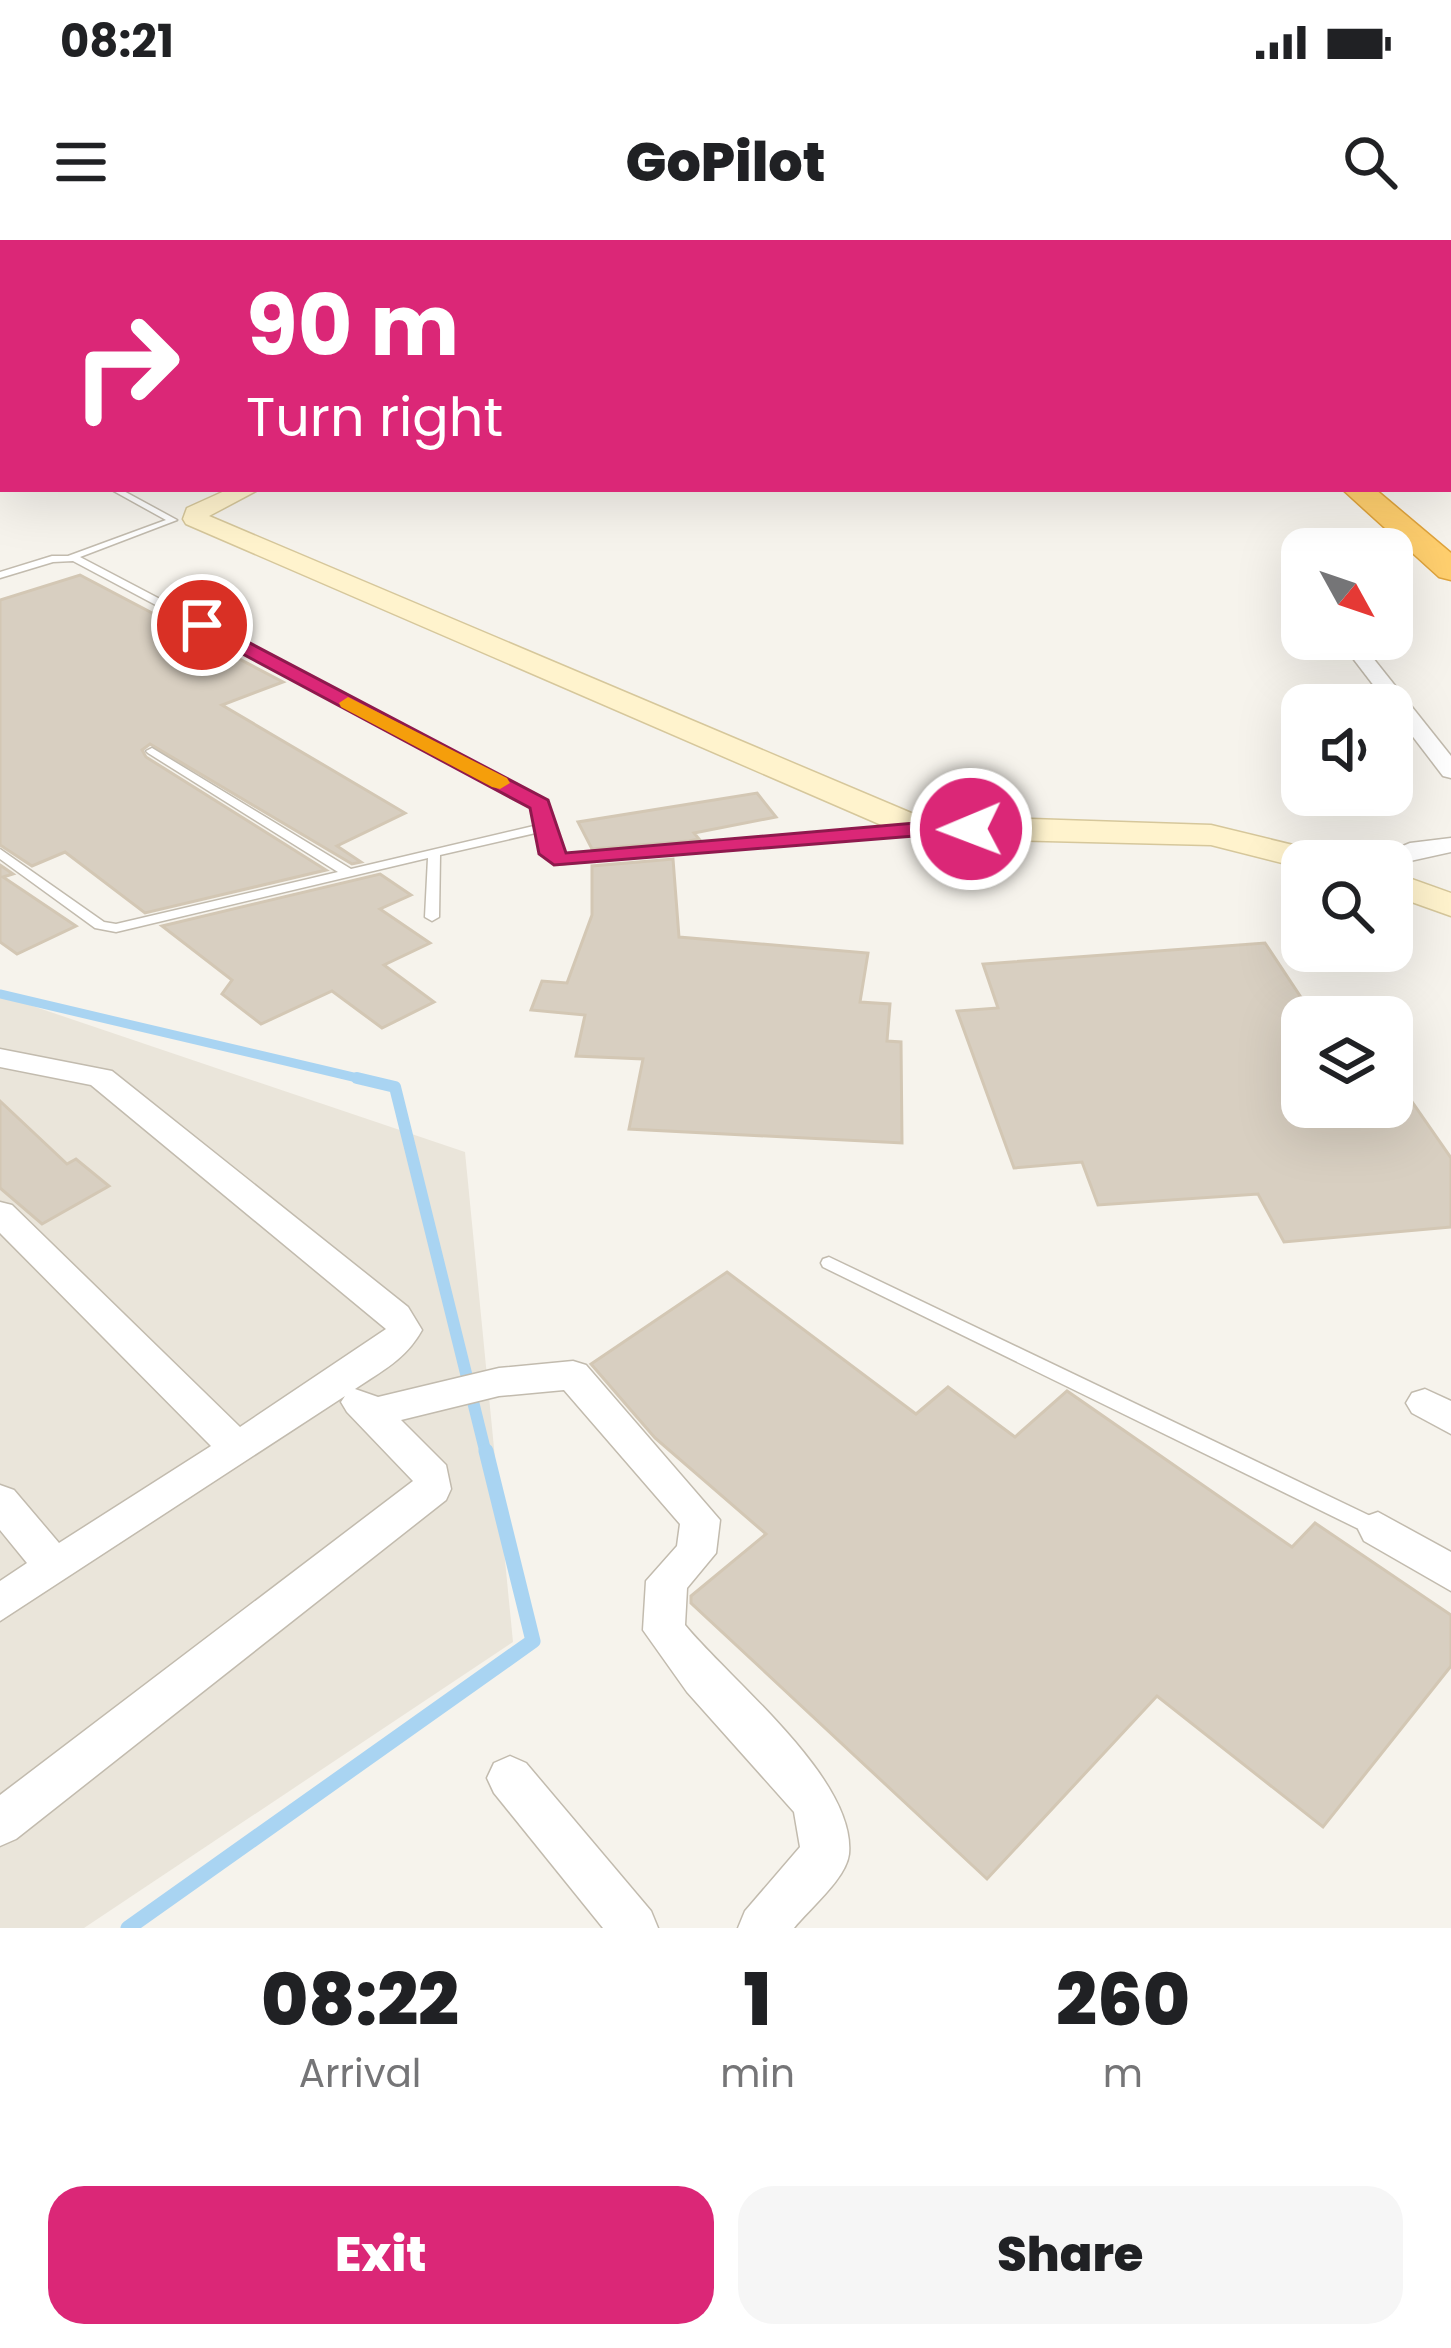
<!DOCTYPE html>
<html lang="en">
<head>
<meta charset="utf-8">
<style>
  body { margin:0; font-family:Poppins,sans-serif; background:#f6f6f6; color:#202124; height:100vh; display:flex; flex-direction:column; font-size:45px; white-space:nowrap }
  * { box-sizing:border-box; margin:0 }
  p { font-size:39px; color:#757577 }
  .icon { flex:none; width:66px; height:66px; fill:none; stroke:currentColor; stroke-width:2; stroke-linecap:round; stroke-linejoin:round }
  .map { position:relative; height:1688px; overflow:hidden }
  .sheet { display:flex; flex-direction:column; background:#fff; flex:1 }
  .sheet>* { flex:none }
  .hud { position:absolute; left:0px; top:0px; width:1452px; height:252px; box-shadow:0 12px 48px #0002; background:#db2777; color:#fff; overflow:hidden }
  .needle { width:78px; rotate:130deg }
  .buttons { position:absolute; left:1281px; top:288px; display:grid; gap:24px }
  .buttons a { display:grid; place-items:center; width:132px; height:132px; border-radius:24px; background:#fff; box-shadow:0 12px 48px #0002; font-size:60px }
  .pin { position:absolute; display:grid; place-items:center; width:102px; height:102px; color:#fff; margin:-51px; border:6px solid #fff; border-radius:50%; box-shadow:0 3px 12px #0007 }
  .me { position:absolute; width:132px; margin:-66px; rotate:269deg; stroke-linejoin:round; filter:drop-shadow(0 0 9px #0008) }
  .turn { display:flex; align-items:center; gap:42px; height:252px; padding:0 48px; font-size:54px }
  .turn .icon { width:156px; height:156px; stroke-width:2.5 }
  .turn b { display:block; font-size:84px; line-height:102px }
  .eta { display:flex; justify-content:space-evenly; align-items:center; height:204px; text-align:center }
  .eta b { font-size:72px; font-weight:800; line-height:84px }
  .cta { display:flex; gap:24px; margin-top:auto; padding:24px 48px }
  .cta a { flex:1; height:138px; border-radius:36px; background:#db2777; color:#fff; font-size:48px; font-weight:800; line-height:138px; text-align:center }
  .cta a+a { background:#f6f6f6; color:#202124 }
  .status { display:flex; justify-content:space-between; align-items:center; height:84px; padding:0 60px; background:#fff; direction:ltr }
  .status svg { height:33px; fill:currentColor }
  header { display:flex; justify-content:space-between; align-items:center; height:156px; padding:0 48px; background:#fff; font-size:54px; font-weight:800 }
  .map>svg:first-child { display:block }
  .residential { fill:#eae5da }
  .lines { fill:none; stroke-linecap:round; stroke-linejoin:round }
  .stream-far3 { stroke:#a9d4f2; stroke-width:4.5 }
  .stream-far2 { stroke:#a9d4f2; stroke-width:9 }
  .stream-far1 { stroke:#a9d4f2; stroke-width:12 }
  .stream { stroke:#a9d4f2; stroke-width:15 }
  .building { fill:#d8cfc1; stroke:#d3c7b4; stroke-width:3 }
  .lane-casing { stroke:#c2bbae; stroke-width:3 }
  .street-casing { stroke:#c2bbae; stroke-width:3 }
  .secondary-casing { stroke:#d6c79b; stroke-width:3 }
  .highway-casing { stroke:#e0a43c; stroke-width:3 }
  .lane { fill:#fff; fill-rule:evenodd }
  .street { fill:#fff; fill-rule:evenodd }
  .secondary { fill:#fff3cd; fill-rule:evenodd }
  .highway { fill:#ffcf6e; fill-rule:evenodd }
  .route { fill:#db2777; stroke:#8e194d; stroke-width:3 }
  .slow { fill:#f59e0b }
</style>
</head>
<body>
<div class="status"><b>08:21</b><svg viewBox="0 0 49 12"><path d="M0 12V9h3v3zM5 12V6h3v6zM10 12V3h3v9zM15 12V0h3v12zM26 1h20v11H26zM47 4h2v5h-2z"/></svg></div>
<header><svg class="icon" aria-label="menu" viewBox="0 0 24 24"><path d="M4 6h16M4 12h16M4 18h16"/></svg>GoPilot<svg class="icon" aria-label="search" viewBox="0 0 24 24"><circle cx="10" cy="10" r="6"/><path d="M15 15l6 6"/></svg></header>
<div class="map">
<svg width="1451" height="1688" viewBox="0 0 1451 1688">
  <rect width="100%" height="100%" fill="#f6f3ec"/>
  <g class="residential">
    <polygon points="0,0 476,0 3,3 0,139"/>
    <polygon points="0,755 465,912 513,1402 84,1688 0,1688"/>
  </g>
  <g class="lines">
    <g class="stream-far3">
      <polyline points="628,0 657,3"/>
      <polyline points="1200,0 1219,3"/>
    </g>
    <polyline class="stream-far2" points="0,754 370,841"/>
    <polyline class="stream-far1" points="357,838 395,847 486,1214"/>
    <polyline class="stream" points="128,1688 533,1401 486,1211"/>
  </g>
  <g class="building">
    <polygon points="80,335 283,442 222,465 405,573 337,606 361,622 352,624 150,504 142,510 146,517 326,630 145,673 65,612 32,626 0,605 0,360"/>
    <polygon points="757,553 776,577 694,593 699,599 689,601 592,609 578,582"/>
    <polygon points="673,619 679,697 868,713 860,762 890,764 887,801 901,802 902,903 629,889 643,819 576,816 585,775 531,770 542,741 567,743 592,675 592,626"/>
    <polygon points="0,625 13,634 3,637 76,686 17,714 0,702"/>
    <polygon points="380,634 411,655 380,669 430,703 384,725 434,762 382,788 332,751 261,784 222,754 232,740 162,686"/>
    <polygon points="1265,703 1314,777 1302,777 1302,871 1392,867 1392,833 1451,918 1451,987 1284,1002 1258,954 1098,965 1082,922 1014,928 957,771 998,768 983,724"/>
    <polygon points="0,861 67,924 76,919 109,946 42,984 0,948"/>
    <polygon points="727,1032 916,1174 948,1147 1015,1197 1067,1151 1292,1307 1315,1283 1451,1375 1451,1426 1323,1587 1157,1456 987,1639 691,1363 691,1356 766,1294 655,1198 591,1124"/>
  </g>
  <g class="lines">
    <g class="lane-casing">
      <g id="lane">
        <polygon points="110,249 120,249 177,280 80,317 544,561 557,612 564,616 918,585 924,589 918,593 562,624 545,614 540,592 440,615 439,677 432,681 425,677 428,618 116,692 95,688 0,619 0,609 104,682 116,684 338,632 148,513 146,511 152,508 351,629 538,585 534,566 73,321 53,322 0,338 0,332 52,316 68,316 166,280"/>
        <polygon points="829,1017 1385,1283 1388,1289 1385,1295 1378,1297 1371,1295 823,1027 821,1023 823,1019"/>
      </g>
    </g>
    <g class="street-casing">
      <g id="street">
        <polygon points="1257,0 1273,0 1276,3 1260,3"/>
        <polygon points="1376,0 1390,0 1393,3 1379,3"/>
        <polygon points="1422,0 1451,0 1451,5"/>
        <polygon points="1449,21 1451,22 1451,30 1449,29"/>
        <polygon points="0,107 3,108 3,116 0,115"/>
        <polygon points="1362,411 1369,413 1451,516 1451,538 1443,536 1355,421 1352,417"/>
        <polygon points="1451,598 1451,612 1392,625 1392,621 1367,621 1410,603"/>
        <path d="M0,809L112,831L408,1067L422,1090C406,1119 382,1131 355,1149L378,1157L499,1128L573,1121L586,1125L720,1280L716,1313L687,1348L685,1385C731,1441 856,1539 849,1614C846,1639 809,1669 794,1688H738L745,1671L800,1607L794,1572L687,1452L643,1390L646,1341L677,1306L680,1284L564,1150L499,1156L401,1180L446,1225L451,1249L446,1260L16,1599L0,1606V1555L413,1241L347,1172L341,1162L345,1156L0,1381V1341L27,1323L0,1290V1245L14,1250L59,1303L211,1206L0,993V962L12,965L240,1187L386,1089L91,845L0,827Z"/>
        <polygon points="1425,1149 1451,1161 1451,1194 1412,1173 1406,1163 1412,1153"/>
        <polygon points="1378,1272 1451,1312 1451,1351 1364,1301 1358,1289 1364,1277"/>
        <polygon points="510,1516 526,1523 651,1671 658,1688 603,1688 494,1553 487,1538 494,1523"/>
      </g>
    </g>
    <g class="secondary-casing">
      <g id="secondary">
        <polygon points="401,0 426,0 399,3"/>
        <rect x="0" y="117" width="3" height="12"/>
        <polygon points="229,249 260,249 209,276 916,575 1211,585 1330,614 1336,621 1302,621 1302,628 1211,605 927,598 893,590 186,284 183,279 187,268"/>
        <polygon points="1392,632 1451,653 1451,676 1392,655"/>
      </g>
    </g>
    <g class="highway-casing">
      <g id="highway">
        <polygon points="1054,0 1076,0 1078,3 1056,3"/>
        <polygon points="1342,249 1375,249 1451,313 1451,340 1439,337"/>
      </g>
    </g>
    <use href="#lane" class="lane"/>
    <use href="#street" class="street"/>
    <use href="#secondary" class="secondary"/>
    <use href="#highway" class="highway"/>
  </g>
  <polygon class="route" points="196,381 208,381 548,560 566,613 927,582 971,583 982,589 971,596 927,595 554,625 539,614 530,568 196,389"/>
  <polygon class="slow" points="348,457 507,538 510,543 500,549 492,547 341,467 339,463"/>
</svg>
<div class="buttons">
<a><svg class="needle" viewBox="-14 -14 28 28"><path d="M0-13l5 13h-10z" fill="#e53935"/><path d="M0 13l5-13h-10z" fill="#757577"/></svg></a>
<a><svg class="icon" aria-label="sound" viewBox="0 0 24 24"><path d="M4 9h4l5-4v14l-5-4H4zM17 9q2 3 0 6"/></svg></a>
<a><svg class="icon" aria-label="search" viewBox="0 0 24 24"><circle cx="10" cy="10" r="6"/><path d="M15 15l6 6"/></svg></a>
<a><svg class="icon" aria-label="layers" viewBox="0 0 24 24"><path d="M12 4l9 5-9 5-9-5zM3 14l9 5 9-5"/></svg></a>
</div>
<div class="pin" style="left:202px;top:385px;background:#d93025"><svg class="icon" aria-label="arrive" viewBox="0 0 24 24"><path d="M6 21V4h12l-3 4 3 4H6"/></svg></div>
<svg class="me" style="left:971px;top:589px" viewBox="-20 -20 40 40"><circle r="17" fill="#db2777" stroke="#fff" stroke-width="3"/><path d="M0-11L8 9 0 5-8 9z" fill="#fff"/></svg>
<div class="hud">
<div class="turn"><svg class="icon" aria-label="right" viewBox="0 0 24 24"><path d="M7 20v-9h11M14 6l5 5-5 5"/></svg><div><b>90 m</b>Turn right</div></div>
</div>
</div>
<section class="sheet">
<div class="eta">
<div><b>08:22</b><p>Arrival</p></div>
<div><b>1</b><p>min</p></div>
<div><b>260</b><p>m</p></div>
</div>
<div class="cta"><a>Exit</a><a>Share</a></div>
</section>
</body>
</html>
